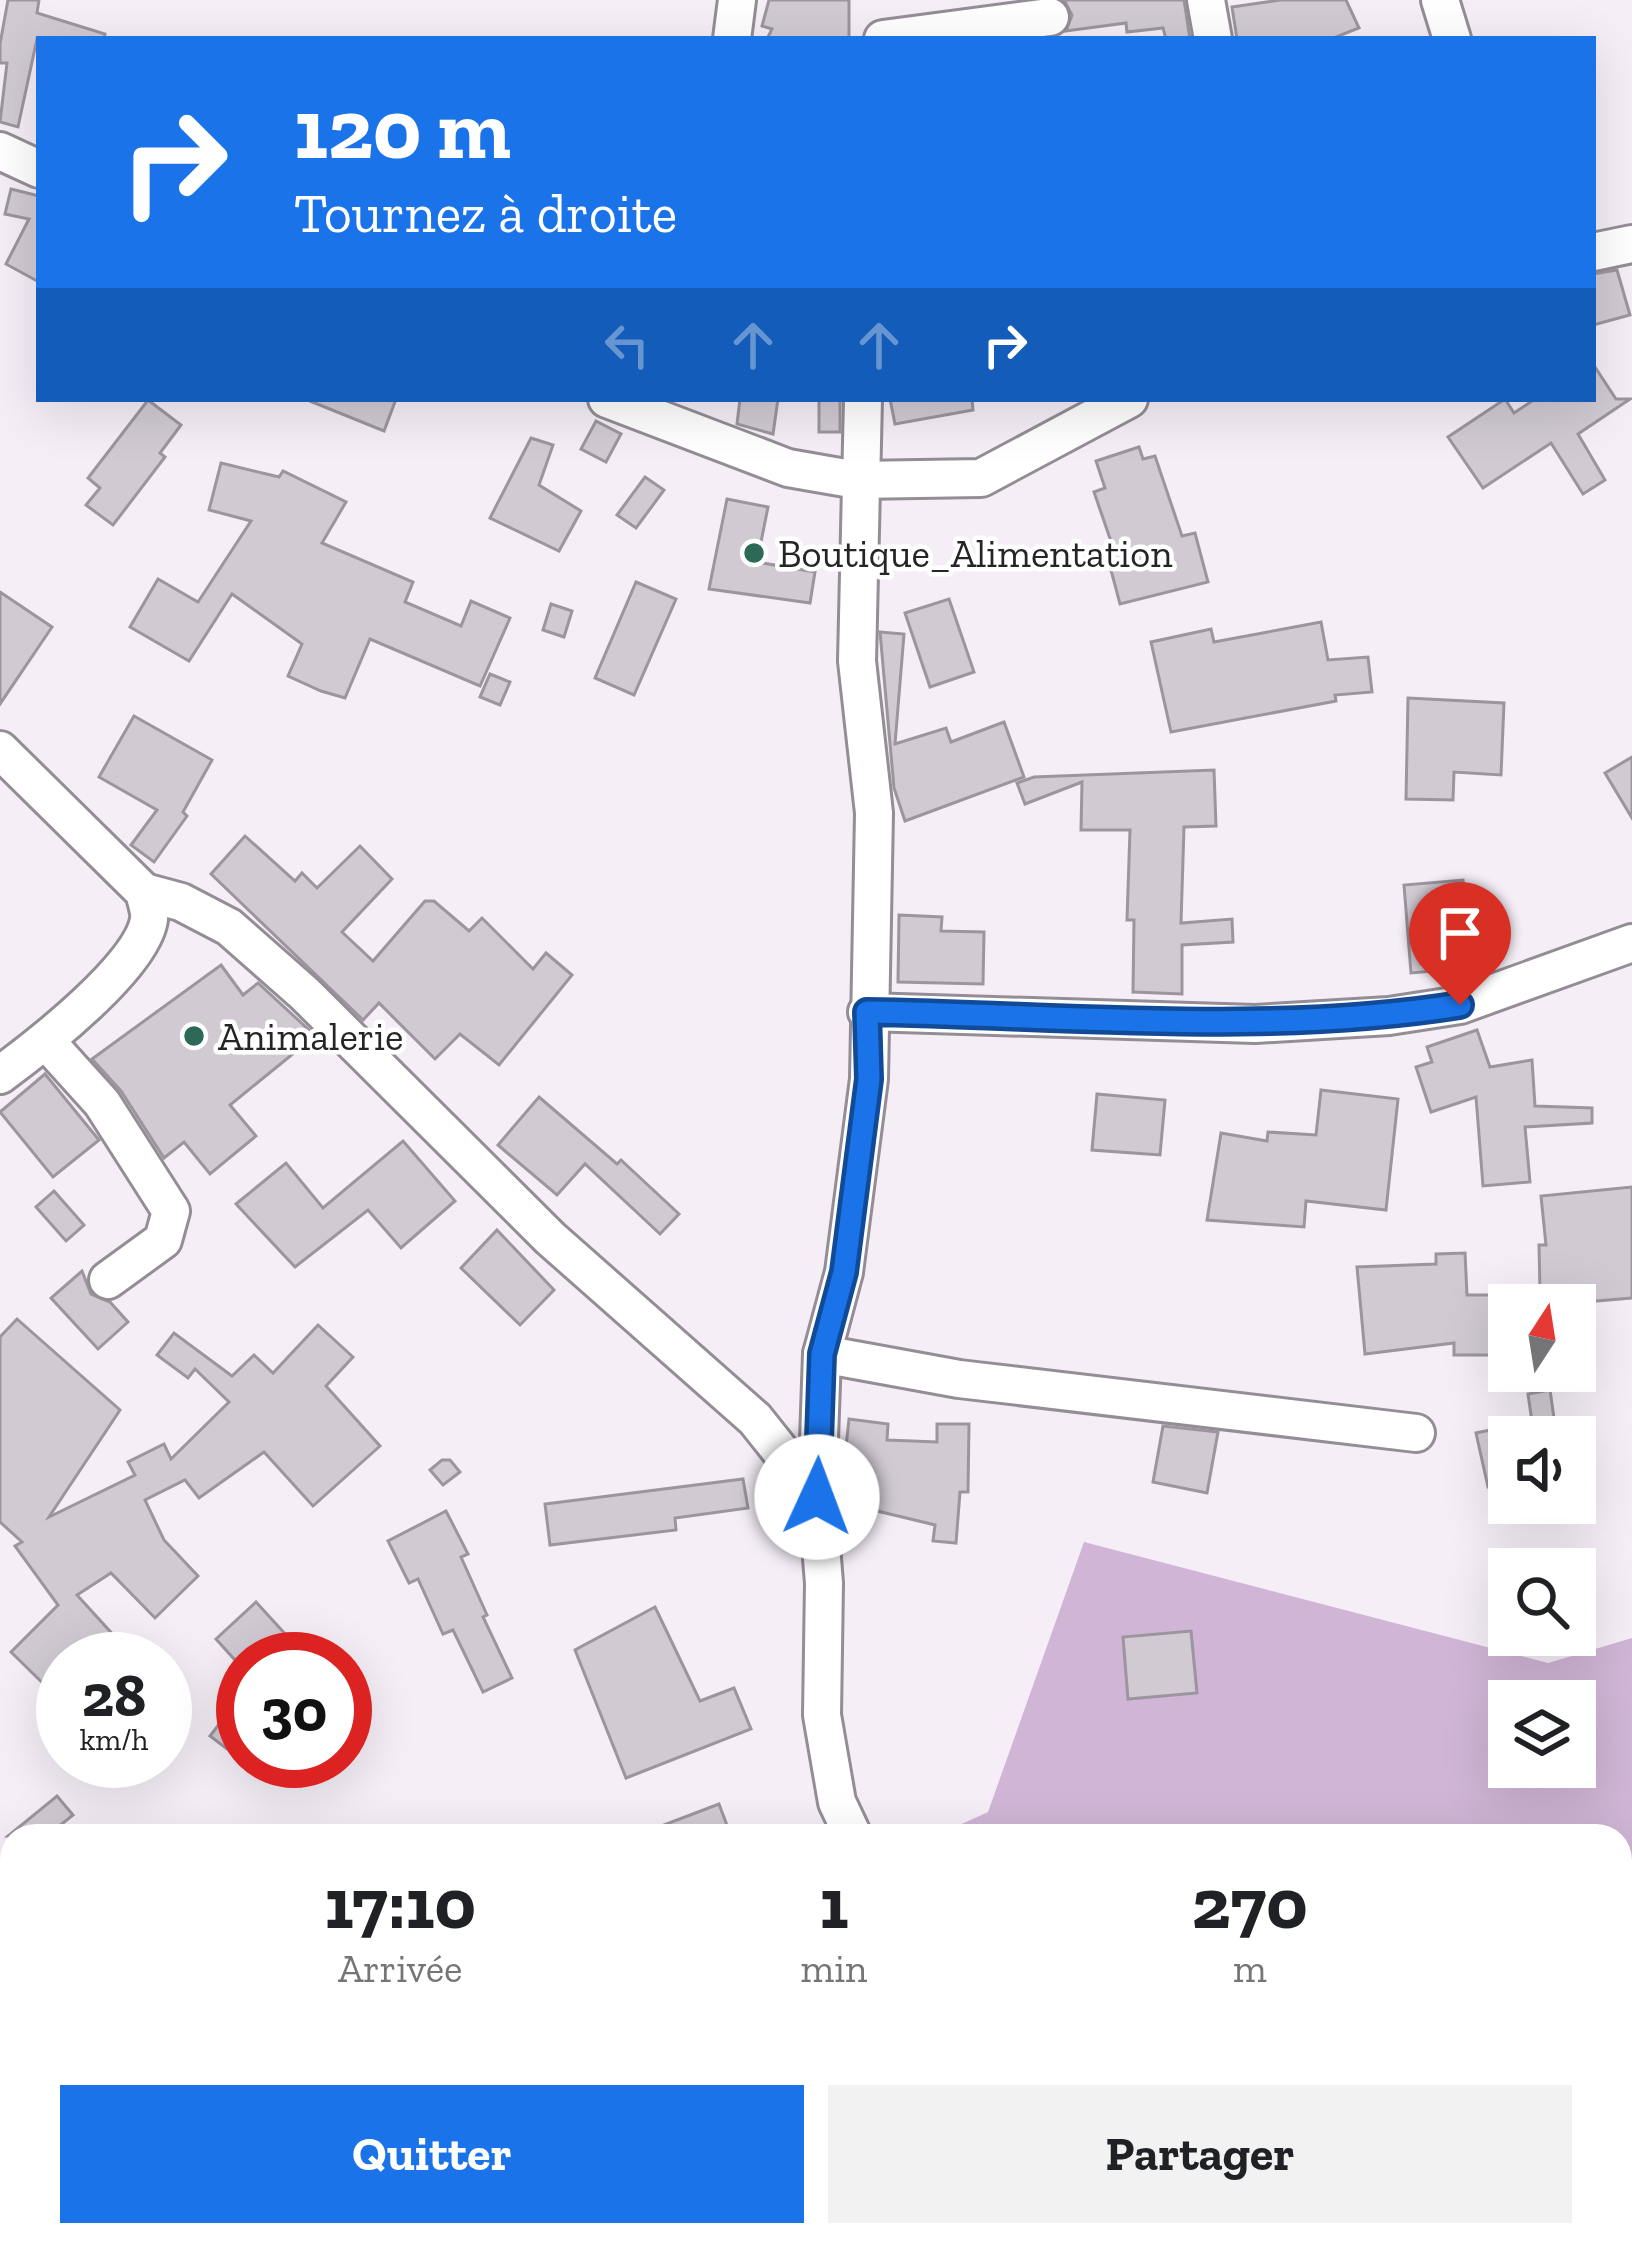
<!DOCTYPE html>
<html lang="fr">
<head>
<meta charset="utf-8">
<style>
  body { margin:0; font-family:"Zilla Slab",serif; background:#f2f2f2; color:#202124; height:100vh; display:flex; flex-direction:column; font-size:45px; white-space:nowrap }
  * { box-sizing:border-box; margin:0 }
  p { font-size:39px; color:#757577 }
  .icon { flex:none; width:66px; height:66px; fill:none; stroke:currentColor; stroke-width:2; stroke-linecap:round; stroke-linejoin:round }
  .map { position:relative; flex:1; overflow:hidden }
  .details { position:absolute; left:0px; top:1824px; width:1632px; height:423px; display:flex; flex-direction:column; background:#fff; border-radius:36px 36px 0 0; box-shadow:0 12px 48px #0002 }
  .details>* { flex:none }
  .guide { position:absolute; left:36px; top:36px; width:1560px; height:366px; border-radius:0px; box-shadow:0 12px 48px #0002; background:#1a73e8; color:#fff; overflow:hidden }
  .needle { width:78px; rotate:12deg }
  .controls { position:absolute; left:1488px; top:1284px; display:grid; gap:24px }
  .controls a { display:grid; place-items:center; width:108px; height:108px; border-radius:0px; background:#fff; box-shadow:0 12px 48px #0002; font-size:60px }
  .speed { position:absolute; left:36px; top:1632px; display:flex; gap:24px; font-size:60px; font-weight:700; text-align:center }
  .speed>* { display:grid; place-content:center; width:156px; height:156px; border-radius:50%; background:#fff; box-shadow:0 12px 48px #0002; line-height:1 }
  .speed small { font-size:30px; font-weight:400 }
  .speed .limit { border:18px solid #d22; background:#fff; color:#111 }
  .pin { position:absolute; display:grid; place-items:center; width:102px; height:102px; color:#fff; margin:-123px -51px; border-radius:50% 50% 50% 0; rotate:-45deg; box-shadow:0 0 12px #0007 }
  .pin .icon { rotate:45deg }
  .me { position:absolute; width:132px; margin:-66px; rotate:2deg; stroke-linejoin:round; filter:drop-shadow(0 0 9px #0008) }
  .turn { display:flex; align-items:center; gap:42px; height:252px; padding:0 60px; font-size:54px }
  .turn .icon { width:156px; height:156px; stroke-width:2.5 }
  .turn b { display:block; font-size:84px; line-height:102px }
  .lanes { display:flex; align-items:center; height:114px; padding:0 60px; background:#0003; justify-content:center; gap:60px; direction:ltr }
  .lanes .off { opacity:.35 }
  .eta { display:flex; justify-content:space-evenly; align-items:center; height:204px; text-align:center }
  .eta b { font-size:72px; font-weight:700; line-height:84px }
  .action { display:flex; gap:24px; margin-top:auto; padding:24px 60px }
  .action a { flex:1; height:138px; border-radius:0px; background:#1a73e8; color:#fff; font-size:48px; font-weight:700; line-height:138px; text-align:center }
  .action a+a { background:#f2f2f2; color:#202124 }
  .map>svg:first-child { display:block }
  .green { fill:#d0b5d6; fill-rule:evenodd }
  .building { fill:#d1cad3; stroke:#9c959e; stroke-width:3 }
  .lines { fill:none; stroke-linecap:round; stroke-linejoin:round }
  .minor-casing { stroke:#948d95; stroke-width:42 }
  .minor { stroke:#fff; stroke-width:36 }
  .route-casing { stroke:#114b97; stroke-width:30 }
  .route { stroke:#1a73e8; stroke-width:21 }
  .poi-dot { fill:#2c6a57; stroke:#fff; stroke-width:4.5 }
  .labels { text-anchor:middle; dominant-baseline:central; stroke-width:9; stroke-linejoin:round; paint-order:stroke }
  .poi-label { font-size:39px; fill:#272428; stroke:#fff; text-anchor:start }
</style>
</head>
<body>
<div class="map">
<svg width="1632" height="2246" viewBox="0 0 1632 2246">
  <rect width="100%" height="100%" fill="#f5eef7"/>
  <g class="green">
    <path d="M1084,1542L1548,1663L1632,1638V2246H921L919,2235H1620V1836H935L988,1812ZM1509,1701H1575V1767H1509Z"/>
    <polygon points="0,1921 12,1922 12,2235 302,2235 304,2246 0,2246"/>
  </g>
  <g class="building">
    <polygon points="8,0 39,0 37,13 105,34 104,39 37,39 18,127 0,122 7,63 0,63 0,44"/>
    <polygon points="769,0 849,0 849,39 767,39 772,29 762,26"/>
    <polygon points="1064,0 1184,0 1190,39 1166,39 1163,28 1127,32 1126,23 1066,31 1072,15"/>
    <polygon points="1280,0 1346,0 1359,28 1331,39 1237,39 1232,7"/>
    <polygon points="11,189 39,196 39,282 6,264 29,219 5,214"/>
    <polygon points="1617,270 1630,315 1593,325 1593,274"/>
    <polygon points="1593,364 1616,399 1630,399 1578,434 1605,480 1583,494 1551,443 1483,488 1448,437 1505,399 1514,413 1535,399 1593,399"/>
    <polygon points="305,399 396,399 384,431"/>
    <polygon points="740,399 778,399 773,434 737,424"/>
    <rect x="819" y="399" width="21" height="33"/>
    <polygon points="890,399 972,399 973,410 895,424"/>
    <polygon points="148,400 181,425 160,453 165,457 113,525 86,505 100,488 88,478"/>
    <polygon points="596,421 621,434 606,462 581,449"/>
    <polygon points="531,438 553,445 539,485 581,511 559,551 490,518"/>
    <polygon points="1139,447 1143,459 1155,456 1182,536 1195,533 1208,582 1120,604 1107,555 1115,553 1094,492 1105,488 1096,461"/>
    <polygon points="221,463 279,477 283,471 346,502 322,543 413,582 405,602 461,626 471,601 510,618 480,686 370,639 345,698 321,691 288,676 302,644 232,594 189,661 130,627 158,579 198,602 251,521 209,510"/>
    <polygon points="645,477 664,490 636,528 617,515"/>
    <polygon points="727,499 768,507 757,562 815,572 810,603 709,589"/>
    <polygon points="636,582 676,599 634,695 595,678"/>
    <polygon points="0,592 52,627 0,704"/>
    <polygon points="949,599 974,672 930,687 905,613"/>
    <polygon points="551,604 572,611 564,637 543,630"/>
    <polygon points="1321,622 1328,660 1368,657 1372,692 1335,695 1336,701 1171,732 1151,642 1211,629 1214,642"/>
    <polygon points="880,632 904,634 895,744 946,728 951,742 1004,722 1024,777 905,821 894,788"/>
    <polygon points="490,674 510,682 500,705 480,697"/>
    <polygon points="1408,698 1504,703 1501,775 1454,772 1453,800 1406,799"/>
    <polygon points="134,716 212,760 183,812 187,816 154,862 131,845 157,810 99,777"/>
    <polygon points="1632,757 1632,818 1605,773"/>
    <polygon points="1214,770 1216,826 1184,827 1181,923 1232,919 1233,942 1182,945 1182,994 1133,992 1134,920 1127,920 1130,830 1081,830 1082,782 1025,804 1017,783 1034,777"/>
    <polygon points="245,836 295,881 302,873 317,888 360,846 392,879 342,932 373,961 425,901 434,901 469,931 482,918 533,969 546,953 572,975 499,1065 460,1034 435,1059 379,1003 363,1020 211,874"/>
    <polygon points="1463,880 1471,968 1411,973 1404,885"/>
    <polygon points="899,915 942,917 941,931 984,932 983,984 898,982"/>
    <polygon points="221,965 243,995 258,983 309,1030 290,1048 294,1053 230,1105 256,1136 210,1174 184,1142 164,1158 121,1091 92,1059"/>
    <polygon points="1477,1030 1490,1067 1532,1060 1535,1106 1592,1108 1592,1123 1525,1127 1530,1182 1483,1186 1476,1097 1431,1112 1416,1067 1432,1062 1427,1047"/>
    <polygon points="45,1074 99,1140 53,1177 0,1112"/>
    <polygon points="1321,1090 1398,1099 1386,1210 1306,1201 1304,1227 1207,1220 1221,1133 1267,1141 1268,1132 1316,1135"/>
    <polygon points="1097,1094 1165,1100 1160,1155 1092,1150"/>
    <polygon points="539,1097 617,1164 621,1160 679,1214 660,1234 585,1164 557,1195 498,1145"/>
    <polygon points="403,1141 455,1201 401,1248 368,1210 295,1267 236,1204 286,1163 323,1208"/>
    <polygon points="1632,1187 1632,1298 1561,1304 1562,1291 1540,1291 1539,1245 1546,1245 1541,1196"/>
    <polygon points="54,1191 84,1225 66,1241 36,1207"/>
    <polygon points="497,1230 554,1290 520,1325 461,1268"/>
    <polygon points="1465,1253 1467,1295 1499,1295 1499,1355 1454,1355 1454,1343 1365,1354 1357,1267 1436,1264 1436,1254"/>
    <polygon points="82,1271 91,1294 110,1302 128,1322 98,1349 51,1298"/>
    <polygon points="17,1319 120,1410 49,1517 135,1475 128,1462 164,1444 171,1459 229,1402 195,1369 188,1378 157,1355 174,1333 232,1376 254,1355 273,1373 318,1325 353,1357 326,1386 380,1446 313,1506 264,1452 199,1498 185,1480 145,1500 164,1540 198,1576 155,1618 111,1573 77,1595 117,1639 95,1659 63,1659 63,1703 11,1652 58,1605 15,1546 22,1542 0,1522 0,1337"/>
    <polygon points="1550,1390 1555,1425 1533,1429 1528,1394"/>
    <polygon points="849,1419 888,1424 887,1440 937,1442 937,1424 969,1424 968,1492 960,1492 956,1543 933,1541 935,1525 840,1502"/>
    <polygon points="1163,1426 1218,1432 1207,1493 1153,1482"/>
    <polygon points="1509,1426 1509,1483 1488,1487 1476,1433"/>
    <polygon points="442,1460 450,1460 460,1472 443,1485 430,1470"/>
    <polygon points="743,1479 748,1508 675,1518 676,1530 550,1545 545,1504"/>
    <polygon points="446,1511 468,1554 461,1557 487,1615 483,1617 512,1678 483,1692 453,1630 443,1634 418,1579 409,1583 388,1541"/>
    <polygon points="256,1602 308,1659 234,1659 216,1639"/>
    <polygon points="655,1607 700,1701 734,1688 751,1729 626,1778 575,1650"/>
    <polygon points="1191,1631 1197,1693 1128,1699 1123,1637"/>
    <polygon points="243,1693 243,1761 210,1736"/>
    <polygon points="57,1796 73,1815 47,1836 8,1836"/>
    <polygon points="719,1804 731,1836 640,1836 640,1834"/>
  </g>
  <g class="lines">
    <g class="minor-casing">
      <g id="minor">
        <polyline points="1206,0 1213,39"/>
        <polyline points="1440,0 1452,39"/>
        <polyline points="732,39 737,0"/>
        <polyline points="883,39 1050,17"/>
        <polyline points="0,151 39,169"/>
        <polyline points="1593,252 1632,244"/>
        <polyline points="607,399 788,468 857,480 981,478 1129,399"/>
        <path d="M0,750L144,892C146,901 150,911 149,919C143,966 38,1047 0,1075"/>
        <polyline points="144,892 181,902 229,927 305,994 550,1238 755,1419 817,1497"/>
        <polyline points="867,1012 1255,1024 1389,1016 1460,1005 1632,943"/>
        <polyline points="46,1041 102,1103 171,1211 163,1240 108,1280"/>
        <polyline points="822,1354 959,1379 1416,1433"/>
        <polyline points="853,1836 837,1802 822,1715 824,1583 817,1497 822,1354 844,1272 869,1079 874,813 857,661 863,399"/>
        <polyline points="953,2246 953,2235"/>
      </g>
    </g>
    <use href="#minor" class="minor"/>
  </g>
  <g class="lines">
    <g class="route-casing">
      <path id="route" d="M817,1497L822,1354L844,1272L869,1079L867,1012C1064,1015 1264,1036 1460,1005"/>
    </g>
    <use href="#route" class="route"/>
  </g>
  <g class="poi-dot">
    <circle cx="754" cy="553" r="12"/>
    <circle cx="194" cy="1036" r="12"/>
  </g>
  <g class="labels">
    <g class="poi-label">
      <text x="778" y="553">Boutique_Alimentation</text>
      <text x="218" y="1036">Animalerie</text>
    </g>
  </g>
</svg>
<div class="controls">
<a><svg class="needle" viewBox="-14 -14 28 28"><path d="M0-13l5 13h-10z" fill="#e53935"/><path d="M0 13l5-13h-10z" fill="#757577"/></svg></a>
<a><svg class="icon" aria-label="sound" viewBox="0 0 24 24"><path d="M4 9h4l5-4v14l-5-4H4zM17 9q2 3 0 6"/></svg></a>
<a><svg class="icon" aria-label="search" viewBox="0 0 24 24"><circle cx="10" cy="10" r="6"/><path d="M15 15l6 6"/></svg></a>
<a><svg class="icon" aria-label="layers" viewBox="0 0 24 24"><path d="M12 4l9 5-9 5-9-5zM3 14l9 5 9-5"/></svg></a>
</div>
<div class="speed"><div>28<small>km/h</small></div><div class="limit">30</div></div>
<div class="pin" style="left:1460px;top:1005px;background:#d93025"><svg class="icon" aria-label="arrive" viewBox="0 0 24 24"><path d="M6 21V4h12l-3 4 3 4H6"/></svg></div>
<svg class="me" style="left:817px;top:1497px" viewBox="-20 -20 40 40"><circle r="19" fill="#fff"/><path d="M0-13L10 11 0 6-10 11z" fill="#1a73e8"/></svg>
<div class="guide">
<div class="turn"><svg class="icon" aria-label="right" viewBox="0 0 24 24"><path d="M7 20v-9h11M14 6l5 5-5 5"/></svg><div><b>120 m</b>Tournez à droite</div></div>
<div class="lanes"><svg class="icon off" aria-label="left" viewBox="0 0 24 24"><path d="M17 20v-9H6M10 6l-5 5 5 5"/></svg><svg class="icon off" aria-label="ahead" viewBox="0 0 24 24"><path d="M12 20V5M6 11l6-6 6 6"/></svg><svg class="icon off" aria-label="ahead" viewBox="0 0 24 24"><path d="M12 20V5M6 11l6-6 6 6"/></svg><svg class="icon" aria-label="right" viewBox="0 0 24 24"><path d="M7 20v-9h11M14 6l5 5-5 5"/></svg></div>
</div>
<section class="details">
<div class="eta">
<div><b>17:10</b><p>Arrivée</p></div>
<div><b>1</b><p>min</p></div>
<div><b>270</b><p>m</p></div>
</div>
<div class="action"><a>Quitter</a><a>Partager</a></div>
</section>
</div>
</body>
</html>
